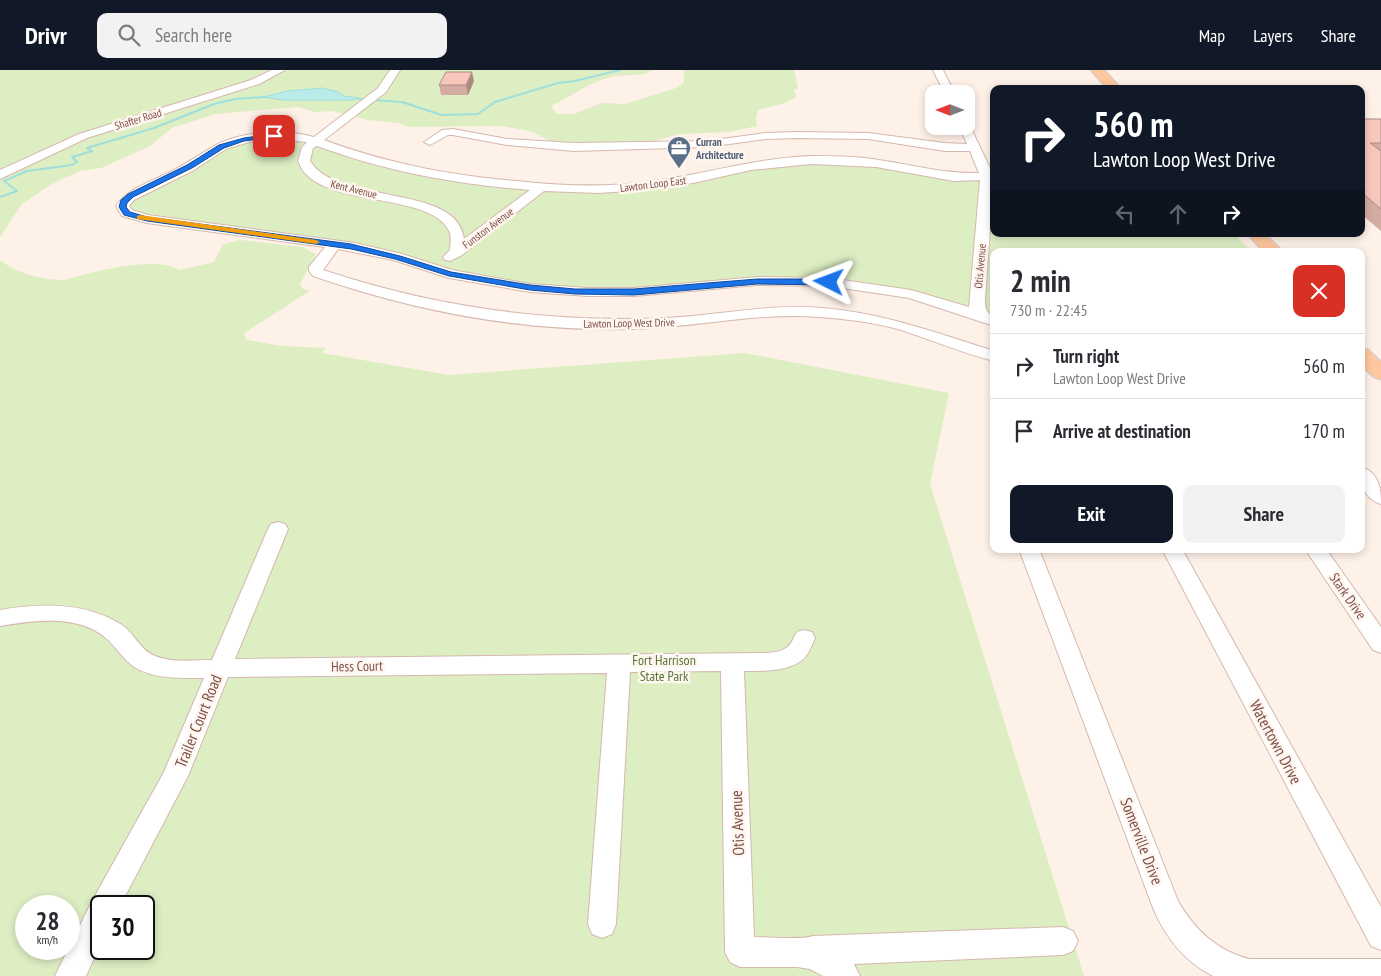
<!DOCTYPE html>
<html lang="en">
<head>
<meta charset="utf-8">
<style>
  body { margin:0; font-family:"PT Sans Narrow",sans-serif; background:#f2f2f3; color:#2b2b33; height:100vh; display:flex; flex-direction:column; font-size:19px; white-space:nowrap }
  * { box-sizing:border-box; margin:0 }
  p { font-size:16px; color:#7c7c81 }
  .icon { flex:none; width:28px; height:28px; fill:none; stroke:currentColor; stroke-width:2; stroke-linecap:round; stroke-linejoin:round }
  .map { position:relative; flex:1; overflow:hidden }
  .side { position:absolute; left:990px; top:178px; width:375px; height:305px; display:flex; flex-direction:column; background:#fff; border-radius:10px; box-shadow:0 2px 8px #0003 }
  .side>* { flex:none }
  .hud { position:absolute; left:990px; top:15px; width:375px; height:152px; border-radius:10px; box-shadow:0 2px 8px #0003; background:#111827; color:#fff; overflow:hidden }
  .needle { width:32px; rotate:270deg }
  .fabs { position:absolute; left:925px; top:15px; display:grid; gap:10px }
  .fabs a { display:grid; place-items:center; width:50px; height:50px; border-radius:10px; background:#fff; box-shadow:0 2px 8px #0003; font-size:25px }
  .speed { position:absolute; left:15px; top:825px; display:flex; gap:10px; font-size:25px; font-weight:700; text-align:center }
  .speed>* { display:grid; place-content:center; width:65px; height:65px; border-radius:50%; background:#fff; box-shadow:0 2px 8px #0003; line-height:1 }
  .speed small { font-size:12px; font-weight:400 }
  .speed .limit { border:2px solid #111; border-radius:8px; background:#fff; color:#111 }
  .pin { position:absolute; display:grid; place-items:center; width:42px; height:42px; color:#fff; margin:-21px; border-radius:10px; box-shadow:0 2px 8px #0006 }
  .me { position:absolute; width:55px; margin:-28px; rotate:273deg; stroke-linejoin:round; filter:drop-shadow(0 0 4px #0008) }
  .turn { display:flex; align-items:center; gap:18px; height:105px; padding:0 20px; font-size:22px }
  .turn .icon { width:65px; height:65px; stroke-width:2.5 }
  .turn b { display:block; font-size:35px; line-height:42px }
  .lanes { display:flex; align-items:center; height:48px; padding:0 20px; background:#0003; justify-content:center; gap:25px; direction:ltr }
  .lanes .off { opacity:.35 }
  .round { display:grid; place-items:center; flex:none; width:52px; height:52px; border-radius:10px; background:#f2f2f3 }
  .summary { display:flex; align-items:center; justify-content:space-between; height:85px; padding:0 20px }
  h1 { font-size:30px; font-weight:600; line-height:38px }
  .cta { display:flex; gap:10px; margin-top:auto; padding:10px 20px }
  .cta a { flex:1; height:58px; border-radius:10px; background:#111827; color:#fff; font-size:20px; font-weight:600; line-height:58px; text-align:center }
  .cta a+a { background:#f2f2f3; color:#2b2b33 }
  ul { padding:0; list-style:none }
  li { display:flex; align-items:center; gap:15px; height:65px; padding:0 20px; border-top:1px solid #e1e1e2 }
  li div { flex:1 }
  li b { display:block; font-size:19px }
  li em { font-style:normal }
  header { display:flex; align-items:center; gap:30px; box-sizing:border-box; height:70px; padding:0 25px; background:#111827; color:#fff }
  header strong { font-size:24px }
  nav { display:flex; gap:28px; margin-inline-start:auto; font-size:18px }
  .search { width:350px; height:45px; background:#f2f2f3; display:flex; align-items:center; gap:12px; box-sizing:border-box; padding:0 18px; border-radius:10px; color:#7c7c81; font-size:19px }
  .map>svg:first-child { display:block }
  .green { fill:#ddeec3; fill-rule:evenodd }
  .water { fill:#b9ebe8; stroke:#9ededb }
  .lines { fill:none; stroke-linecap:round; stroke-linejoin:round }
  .stream { stroke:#9ededb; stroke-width:2 }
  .minor-casing { stroke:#d5b7ae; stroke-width:2 }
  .major-casing { stroke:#dacecc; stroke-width:3 }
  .minor { fill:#fff; fill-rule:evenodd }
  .major { fill:#ffc79e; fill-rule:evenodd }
  .wall { fill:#d4aba2 }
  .shaded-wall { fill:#ad8b84 }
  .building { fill:#f7c7bc; stroke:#ad8b84 }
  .route { fill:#1a73e8; stroke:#114b97 }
  .slow { fill:#f59e0b }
  .labels { text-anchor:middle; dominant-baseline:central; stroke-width:5; stroke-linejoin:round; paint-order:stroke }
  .far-street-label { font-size:11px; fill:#7c5048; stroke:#fff6f0 }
  .far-service-label { font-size:11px; font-weight:bold; fill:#4e5e75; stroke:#fff6f0; text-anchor:start }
  .street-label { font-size:14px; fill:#7c5048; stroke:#fff6f0 }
  .park-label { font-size:14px; fill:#577639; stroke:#fff6f0 }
  .near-street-label { font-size:16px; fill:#7c5048; stroke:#fff6f0 }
</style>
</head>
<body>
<header>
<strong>Drivr</strong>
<div class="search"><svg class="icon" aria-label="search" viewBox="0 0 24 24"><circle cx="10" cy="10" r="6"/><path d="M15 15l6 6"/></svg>Search here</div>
<nav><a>Map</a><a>Layers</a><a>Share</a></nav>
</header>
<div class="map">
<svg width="1381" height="906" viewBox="0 0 1381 906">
  <rect width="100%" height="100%" fill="#fef1e7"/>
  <g class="green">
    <path d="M0,0H653C640,8 622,3 607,8C586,14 571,27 551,36L557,44H574L602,33L625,34L676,18L684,13V0H794L798,19H794L796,27L785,33L758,40L756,47L757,56L729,62L680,64L650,72L604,73H554L531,61L500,56L408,57L398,53L368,50L332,41L314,42L299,37L215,44L172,58L150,76L101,98L80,101L50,115L21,135L0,168Z"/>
    <polygon points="304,68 337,80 489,113 621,118 782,92 901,97 987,106 979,241 933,230 811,211 643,222 517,216 397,187 132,145 124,132 202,90 248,69"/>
    <polygon points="993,107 994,164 1234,164 1251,181 994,181 994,248 983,241"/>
    <path d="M241,170L302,177L316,184L300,214L302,218L310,221L247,261L244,264L247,270L282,276L326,278L322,283L449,305L745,283L949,323L930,414L1084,906H0V190C18,204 42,210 64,210C94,202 153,185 180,200L214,192L223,174ZM26,836H69V879H26ZM101,836H144V879H101Z"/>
  </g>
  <polygon class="water" points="322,18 338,22 344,26 359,28 352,30 282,30 264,27 288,21"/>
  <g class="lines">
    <g class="stream">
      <polyline points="358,29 402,32 442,45 478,44 495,32 558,13 575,11 620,0"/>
      <polyline points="0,127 17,121 4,111 27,101 72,95 77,92 72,87 92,81 87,78 154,58 214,34 235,29 264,27"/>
    </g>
    <g class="minor-casing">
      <g id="minor">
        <polygon points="272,0 285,0 259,14 87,68 0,109 0,100 79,64 251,10"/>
        <path d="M390,0H400L386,22L324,70C392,95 454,106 526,112C566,116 607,117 647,112C702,105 755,88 811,86C832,86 857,86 879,90C913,95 945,104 979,103L970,81H945L868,69L797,68L765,69L707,77L574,81L507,75L453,65H448L430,75L424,72L442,60L453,59L507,69L574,73L707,71L765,63L797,62L868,63L945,73L967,74L959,56H966V53L969,54L992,102H994L985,230C985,237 986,243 994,246V256L909,228L829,216L757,215L634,226H588L530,222L449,208L393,190L338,179L323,200C434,237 548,253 665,248C718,246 769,233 822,238C883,243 937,263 994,281V291C962,283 932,270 901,260C874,252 846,249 819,247C756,242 694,258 631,259C524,262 414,241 313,206L309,201V197L325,177L147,153L122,146L116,136C128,118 151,112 170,102C186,94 200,84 216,75C243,61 285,59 314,67L378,18ZM274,69L307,72L302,77L298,91C300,95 302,101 306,104C335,136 432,124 449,161C452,167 450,174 450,180L443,187L445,190L450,191L462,185L544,121L598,123L645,120L693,113L751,100L811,94L876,97L954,111L980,110L969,237L911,220L829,208L757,207L634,218H588L530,214L452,200L402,184L355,173L148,145L132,140L129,136L134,130L194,100L226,79L249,72ZM317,76C388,102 455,114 530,120L464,169C458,113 338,136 310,91L313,78Z"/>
        <polygon points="933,0 943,0 955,24 945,24"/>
        <path d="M1361,397C1379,402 1381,419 1381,434C1363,429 1361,413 1361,397Z"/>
        <path d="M278,452L285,454L288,459L235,589L758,583C767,583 778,583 786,578C798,570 791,555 812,562L815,568C812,574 810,581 806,586C793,602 763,601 744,601L754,867C767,867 804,870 813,866L1063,857L1073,861L1078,871L1073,881L1063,885L854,894L860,906H823L810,899L797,897H740L730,892L725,882L721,601L630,602L616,854L612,864L602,868L592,864L588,854L607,603L228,607L188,706L120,836H101V873L86,906H55L91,833L164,702L204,608C180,608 146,610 127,591C116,580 110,568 94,560C66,546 30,551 0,556V540C41,533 86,532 122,555C135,564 140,580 155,586C172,593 194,590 212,590L268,459L271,454Z"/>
        <path d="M1019,479H1039L1178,831C1195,860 1216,880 1249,889H1381V906H1213C1184,891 1166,868 1153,838Z"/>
        <polygon points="1162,479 1182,479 1381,837 1381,880 1371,876"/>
        <polygon points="1305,479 1326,479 1381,557 1381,583 1373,580"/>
      </g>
    </g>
    <g class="major-casing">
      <g id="major">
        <polygon points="1091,0 1104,0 1121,19 1108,19"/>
        <polygon points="1248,164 1265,164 1282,181 1263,181"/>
        <polygon points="1361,278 1368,280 1381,292 1381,309 1374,307 1361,295"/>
      </g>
    </g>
    <use href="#minor" class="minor"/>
    <use href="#major" class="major"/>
  </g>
  <g class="wall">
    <polygon points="474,11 468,25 441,25 439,15"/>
    <polygon points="1361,49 1381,49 1381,161 1361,144"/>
  </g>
  <polygon class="shaded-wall" points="472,2 474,11 468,25 466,15"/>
  <g class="building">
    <polygon points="446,2 472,2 466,15 439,15"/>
    <polygon points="1361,49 1381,49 1381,73 1370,73 1381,81 1381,139 1361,122"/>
  </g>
  <polygon class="route" points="274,64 276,65 276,67 244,71 224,78 192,98 133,127 127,133 126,137 130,142 147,147 351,174 400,186 451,202 530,215 575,219 634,219 757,209 829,209 833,212 829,215 757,214 634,225 575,224 530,220 449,206 395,189 351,179 147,151 124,145 119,137 121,130 128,124 187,95 219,75 244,68"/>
  <polygon class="slow" points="140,145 316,170 320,172 316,174 137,149 137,146"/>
  <defs>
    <g id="office-pin" transform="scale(1.25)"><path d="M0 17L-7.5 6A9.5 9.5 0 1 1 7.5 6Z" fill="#5c6f8a" stroke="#fff6f0"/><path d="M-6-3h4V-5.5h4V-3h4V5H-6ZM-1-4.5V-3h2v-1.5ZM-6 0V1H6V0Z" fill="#fff"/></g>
  </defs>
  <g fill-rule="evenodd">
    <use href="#office-pin" x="679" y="78"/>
  </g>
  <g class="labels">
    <g class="far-street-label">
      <text transform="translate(138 49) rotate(-17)">Shafter Road</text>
      <text transform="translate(653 114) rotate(-7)">Lawton Loop East</text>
      <text transform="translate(354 119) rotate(14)">Kent Avenue</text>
      <text transform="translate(488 158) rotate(-37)">Funston Avenue</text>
      <text transform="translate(980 196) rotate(-85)">Otis Avenue</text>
      <text transform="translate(629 253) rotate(-1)">Lawton Loop West Drive</text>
    </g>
    <g class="far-service-label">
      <text x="696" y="72">Curran<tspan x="696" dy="13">Architecture</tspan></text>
    </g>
    <g class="street-label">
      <text transform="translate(1348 526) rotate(55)">Stark Drive</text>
      <text transform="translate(357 596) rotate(-1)">Hess Court</text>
    </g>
    <g class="park-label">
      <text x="664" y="590">Fort Harrison<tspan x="664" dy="16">State Park</tspan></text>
    </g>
    <g class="near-street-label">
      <text transform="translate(198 651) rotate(-68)">Trailer Court Road</text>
      <text transform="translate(1276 672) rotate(62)">Watertown Drive</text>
      <text transform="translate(737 753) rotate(-92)">Otis Avenue</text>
      <text transform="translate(1142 771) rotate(69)">Somerville Drive</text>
    </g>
  </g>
</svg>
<div class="fabs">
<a><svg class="needle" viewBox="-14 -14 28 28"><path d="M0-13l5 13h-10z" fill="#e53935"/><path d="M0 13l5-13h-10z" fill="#7c7c81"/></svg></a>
</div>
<div class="speed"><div>28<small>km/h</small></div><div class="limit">30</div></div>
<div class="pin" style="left:274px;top:66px;background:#d93025"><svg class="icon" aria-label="arrive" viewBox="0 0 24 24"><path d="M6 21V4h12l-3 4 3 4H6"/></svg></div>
<svg class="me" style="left:829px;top:212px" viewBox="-20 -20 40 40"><path d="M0-17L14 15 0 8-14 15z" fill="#1a73e8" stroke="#fff" stroke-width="4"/></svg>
<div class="hud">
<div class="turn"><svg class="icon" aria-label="right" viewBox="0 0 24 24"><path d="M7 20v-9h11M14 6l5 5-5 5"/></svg><div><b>560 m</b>Lawton Loop West Drive</div></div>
<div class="lanes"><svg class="icon off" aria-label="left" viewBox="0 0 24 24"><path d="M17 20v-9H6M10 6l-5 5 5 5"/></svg><svg class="icon off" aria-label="ahead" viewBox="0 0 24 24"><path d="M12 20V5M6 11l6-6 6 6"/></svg><svg class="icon" aria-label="right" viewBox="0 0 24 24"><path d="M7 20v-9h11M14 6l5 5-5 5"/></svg></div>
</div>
<section class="side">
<div class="summary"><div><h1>2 min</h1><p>730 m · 22:45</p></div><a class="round" style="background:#d93025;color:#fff"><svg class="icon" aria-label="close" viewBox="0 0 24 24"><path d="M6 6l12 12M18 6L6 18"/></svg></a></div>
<ul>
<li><svg class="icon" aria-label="right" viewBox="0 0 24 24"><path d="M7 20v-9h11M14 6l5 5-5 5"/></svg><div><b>Turn right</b><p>Lawton Loop West Drive</p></div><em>560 m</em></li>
<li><svg class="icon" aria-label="arrive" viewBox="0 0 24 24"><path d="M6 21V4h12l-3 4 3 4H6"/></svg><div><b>Arrive at destination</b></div><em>170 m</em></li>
</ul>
<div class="cta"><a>Exit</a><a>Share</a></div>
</section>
</div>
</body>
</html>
